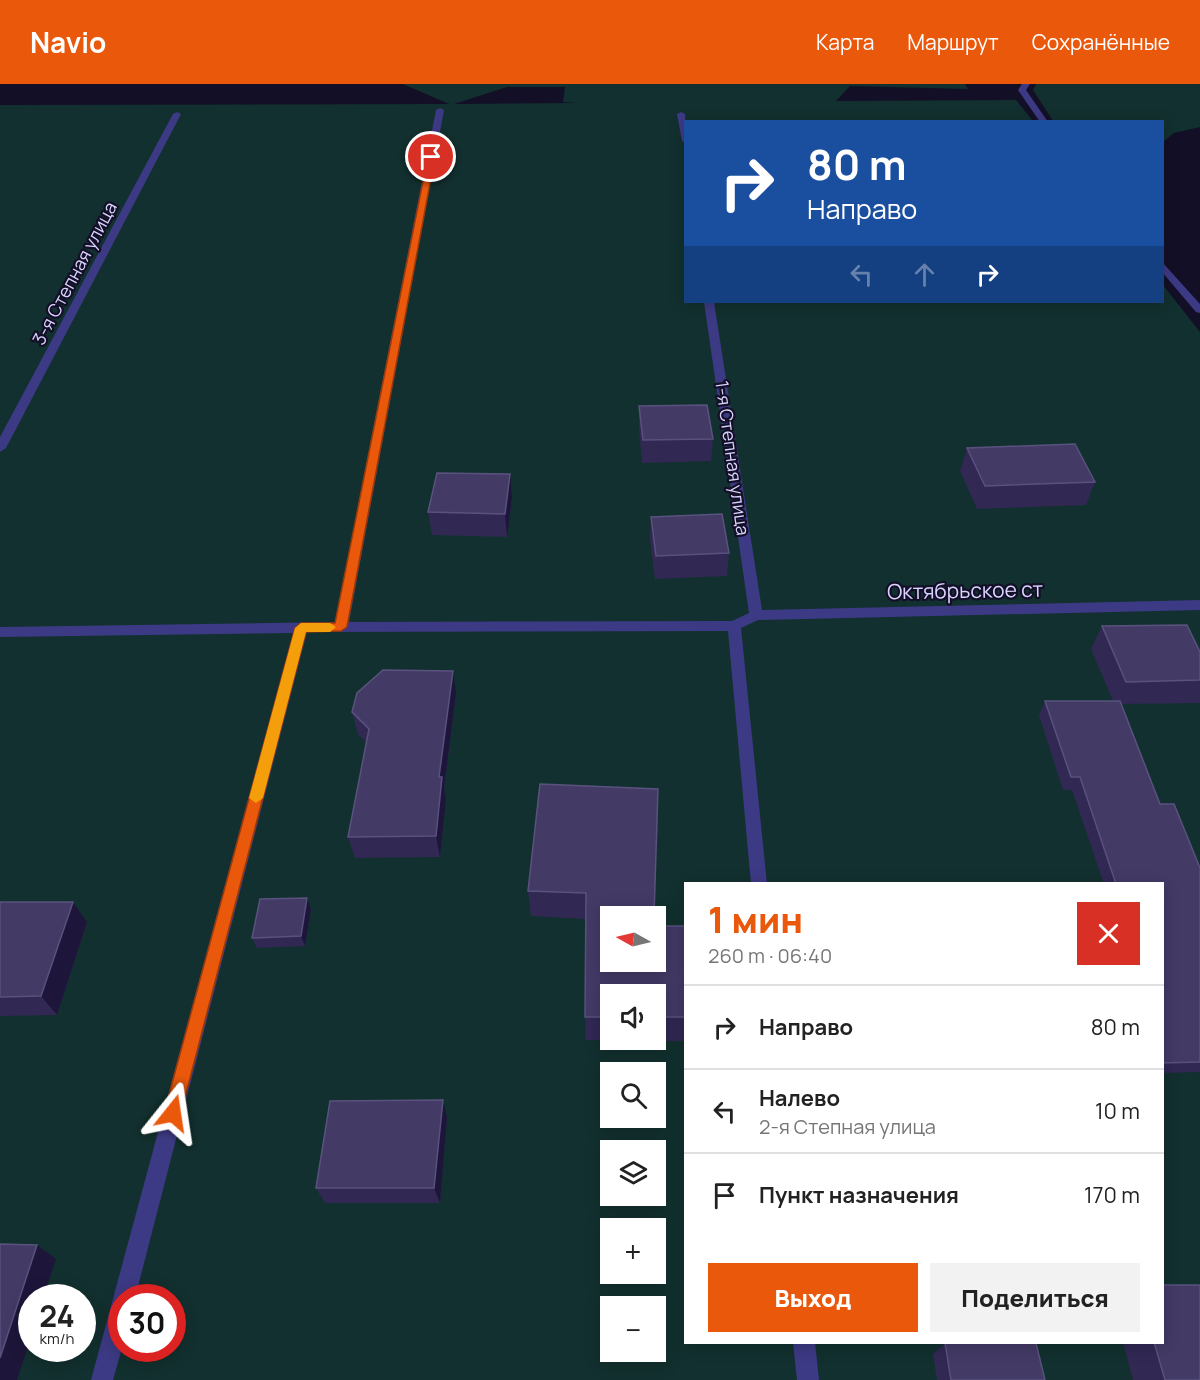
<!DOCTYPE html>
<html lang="ru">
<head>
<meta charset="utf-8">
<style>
  body { margin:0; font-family:Manrope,sans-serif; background:#f2f2f2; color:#222; height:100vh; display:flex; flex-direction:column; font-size:22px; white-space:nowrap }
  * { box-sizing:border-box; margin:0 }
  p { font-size:20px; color:#767676 }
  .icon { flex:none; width:33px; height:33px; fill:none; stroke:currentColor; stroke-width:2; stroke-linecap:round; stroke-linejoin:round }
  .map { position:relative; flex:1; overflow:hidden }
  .details { position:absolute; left:684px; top:798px; width:480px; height:462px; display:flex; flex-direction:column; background:#fff; border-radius:0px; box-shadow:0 3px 15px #0003 }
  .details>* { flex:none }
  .guide { position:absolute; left:684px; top:36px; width:480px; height:183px; border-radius:0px; box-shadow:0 3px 15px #0003; background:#1a4fa0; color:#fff; overflow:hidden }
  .needle { width:39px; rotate:278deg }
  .buttons { position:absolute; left:600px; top:822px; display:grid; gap:12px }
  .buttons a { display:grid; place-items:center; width:66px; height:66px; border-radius:0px; background:#fff; box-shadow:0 3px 15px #0003; font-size:30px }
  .speed { position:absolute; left:18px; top:1200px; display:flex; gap:12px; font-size:30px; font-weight:700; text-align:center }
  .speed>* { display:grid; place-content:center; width:78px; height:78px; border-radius:50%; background:#fff; box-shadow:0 3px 15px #0003; line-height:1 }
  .speed small { font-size:15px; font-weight:400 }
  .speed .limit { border:9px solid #d22; background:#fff; color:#111 }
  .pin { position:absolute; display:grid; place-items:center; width:51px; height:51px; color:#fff; margin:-26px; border:3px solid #fff; border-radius:50%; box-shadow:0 2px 6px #0007 }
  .me { position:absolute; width:66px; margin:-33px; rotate:15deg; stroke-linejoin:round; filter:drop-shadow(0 0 4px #0008) }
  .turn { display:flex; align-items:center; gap:21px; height:126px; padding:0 24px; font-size:27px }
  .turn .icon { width:78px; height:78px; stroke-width:2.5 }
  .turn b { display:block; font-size:42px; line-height:51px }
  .lanes { display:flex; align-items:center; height:57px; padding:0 24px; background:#0003; justify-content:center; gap:30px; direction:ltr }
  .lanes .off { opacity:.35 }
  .round { display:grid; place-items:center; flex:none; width:63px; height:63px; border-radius:0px; background:#f2f2f2 }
  .headline { display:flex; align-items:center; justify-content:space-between; height:102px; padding:0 24px }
  h1 { font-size:36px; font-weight:800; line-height:45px; color:#ea580c }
  .action { display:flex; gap:12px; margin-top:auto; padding:12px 24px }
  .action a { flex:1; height:69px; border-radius:0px; background:#ea580c; color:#fff; font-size:24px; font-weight:800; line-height:69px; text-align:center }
  .action a+a { background:#f2f2f2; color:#222 }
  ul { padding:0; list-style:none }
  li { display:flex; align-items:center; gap:18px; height:84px; padding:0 24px; border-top:2px solid #e0e0e0 }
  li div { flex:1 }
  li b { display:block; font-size:22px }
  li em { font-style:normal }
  header { display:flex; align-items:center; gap:36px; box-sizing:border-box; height:84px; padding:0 30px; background:#ea580c; color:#fff }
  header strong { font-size:28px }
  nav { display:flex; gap:33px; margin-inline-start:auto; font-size:21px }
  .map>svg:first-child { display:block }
  .green { fill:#12302f; fill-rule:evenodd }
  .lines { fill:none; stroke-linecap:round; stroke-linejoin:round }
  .minor { fill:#3d3a85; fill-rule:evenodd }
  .wall { fill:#312854; fill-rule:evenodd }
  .shaded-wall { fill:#1d163a }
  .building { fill:#433a66; stroke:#5a527e; stroke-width:1.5 }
  .route { fill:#ea580c; stroke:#983908; stroke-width:1.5 }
  .slow { fill:#f59e0b }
  .labels { text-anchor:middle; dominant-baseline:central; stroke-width:4.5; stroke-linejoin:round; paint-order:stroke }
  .far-street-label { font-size:18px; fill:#d9d4ff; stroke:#130f26 }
  .street-label { font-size:21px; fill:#d9d4ff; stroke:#130f26 }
</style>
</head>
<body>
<header>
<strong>Navio</strong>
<nav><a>Карта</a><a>Маршрут</a><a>Сохранённые</a></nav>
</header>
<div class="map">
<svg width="1200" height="1296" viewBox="0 0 1200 1296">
  <rect width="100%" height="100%" fill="#130f26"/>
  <g class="green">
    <path d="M403,0H965L968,5L850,2L836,17L1016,16L1033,37L686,38V218H1162L1163,201L1200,248V1296H0V21L449,20ZM507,3H565L563,18L577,19L454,20ZM686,800H1162V1258H686ZM610,832H656V878H610ZM610,910H656V956H610ZM610,988H656V1034H610ZM610,1066H656V1112H610ZM610,1144H656V1190H610ZM32,1214H82V1264H32ZM122,1214H172V1264H122ZM610,1222H656V1268H610Z"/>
    <polygon points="1036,0 1200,0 1200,43 1174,49 1163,58 1162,38 1053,37 1033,6"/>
  </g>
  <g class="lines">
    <g class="minor">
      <polygon points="1022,0 1030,0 1026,6 1048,38 1040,38 1018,6"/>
      <polygon points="440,24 444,26 349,538 732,537 749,529 704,218 714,218 762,526 1200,516 1200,526 758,536 741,544 767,800 751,800 728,547 307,548 135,1214 122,1214 122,1264 113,1296 91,1296 293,549 0,553 0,543 335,538 436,26"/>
      <polygon points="177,28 181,30 6,364 0,368 0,353 173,30"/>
      <polygon points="681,28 685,30 686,59 682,57 677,30"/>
      <polygon points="1162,178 1200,220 1200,229 1196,228 1162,188"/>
      <polygon points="793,1258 815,1258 819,1296 797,1296"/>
    </g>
  </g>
  <g class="wall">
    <polygon points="639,322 713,355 711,377 642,379 639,344"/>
    <polygon points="967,364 1095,398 1086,421 977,425 960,387"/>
    <polygon points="512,413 507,453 432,451 428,428"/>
    <polygon points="651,433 729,469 727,492 655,495 650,456"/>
    <polygon points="1102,542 1200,568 1200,619 1121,620 1160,720 1200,784 1200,988 1162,989 1162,800 1104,800 1072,706 1063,706 1039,631 1045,617 1113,617 1091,565"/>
    <polygon points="456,609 444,704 446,715 440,773 355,774 348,753 366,658 358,650 352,628"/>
    <path d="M658,705L610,878L686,842V957L585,956L586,835L531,832L528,807ZM610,910H656V956H610Z"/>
    <polygon points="0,818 87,838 57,931 0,932"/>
    <polygon points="311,825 305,862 257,864 252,854"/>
    <polygon points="447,1033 440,1119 325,1119 316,1104"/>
    <polygon points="1123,1258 1162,1258 1200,1296 1133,1296"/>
    <polygon points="945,1259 1045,1296 937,1296 933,1270"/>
  </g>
  <g class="shaded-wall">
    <polygon points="510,390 512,413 507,453 505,430"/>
    <polygon points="453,587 456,609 444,704 446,715 440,773 436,752 439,693"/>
    <polygon points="307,814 311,825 305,862 301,852"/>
    <polygon points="73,818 87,838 57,931 41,912"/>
    <polygon points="443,1016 447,1033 440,1119 434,1104"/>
    <polygon points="37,1161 56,1175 43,1214 32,1214 32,1250 17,1296 0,1296 0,1274"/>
  </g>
  <g class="building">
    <polygon points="707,321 713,355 643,356 639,322"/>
    <polygon points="1075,360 1095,398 985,402 967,364"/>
    <polygon points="437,389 510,390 505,430 428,428"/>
    <polygon points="722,430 729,469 656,472 651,433"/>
    <polygon points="1187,541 1200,568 1200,596 1126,598 1102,542"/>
    <polygon points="383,586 453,587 439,693 442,693 436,752 348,753 369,645 352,628 357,609"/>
    <polygon points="1045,617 1120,617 1160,720 1174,720 1200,784 1200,978 1162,979 1162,800 1116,800 1080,693 1071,693"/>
    <polygon points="540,700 658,705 654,832 610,832 610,878 656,878 656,842 686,842 686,933 656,933 656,910 610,910 610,933 585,933 586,809 528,807"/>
    <polygon points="307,814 301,852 252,854 260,815"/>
    <polygon points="0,818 73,818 41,912 0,913"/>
    <polygon points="443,1016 434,1104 316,1104 330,1017"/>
    <polygon points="0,1160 37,1161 0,1274"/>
    <polygon points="1162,1201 1200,1201 1200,1296 1165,1296 1154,1258 1162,1258"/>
    <polygon points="945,1259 1036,1259 1045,1296 951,1296"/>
  </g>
  <polygon class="route" points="428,72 435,73 347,543 341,547 306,548 181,1029 179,1035 173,1037 166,1035 164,1029 295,544 301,539 335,539"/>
  <polygon class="slow" points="301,539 330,539 336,543 330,548 306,548 263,714 256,719 249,714 295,544"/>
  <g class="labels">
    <g class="far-street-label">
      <text transform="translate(74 189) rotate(-62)">3-я Степная улица</text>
      <text transform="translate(733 374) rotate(82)">1-я Степная улица</text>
    </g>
    <g class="street-label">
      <text transform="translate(965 506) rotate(-1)">Октябрьское ст</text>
    </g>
  </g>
</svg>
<div class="buttons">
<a><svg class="needle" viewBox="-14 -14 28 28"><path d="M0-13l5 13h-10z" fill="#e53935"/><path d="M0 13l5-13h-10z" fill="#767676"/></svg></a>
<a><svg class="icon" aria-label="sound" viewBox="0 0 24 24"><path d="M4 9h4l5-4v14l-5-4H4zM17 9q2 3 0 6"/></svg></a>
<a><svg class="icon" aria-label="search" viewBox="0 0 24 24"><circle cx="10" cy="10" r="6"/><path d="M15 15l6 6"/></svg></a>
<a><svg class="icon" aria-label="layers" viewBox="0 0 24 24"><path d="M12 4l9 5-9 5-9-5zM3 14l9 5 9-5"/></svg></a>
<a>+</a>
<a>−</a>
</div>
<div class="speed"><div>24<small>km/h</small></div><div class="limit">30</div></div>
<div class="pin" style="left:431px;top:73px;background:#d93025"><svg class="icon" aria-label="arrive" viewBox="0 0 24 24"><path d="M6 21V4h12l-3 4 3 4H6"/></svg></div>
<svg class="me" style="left:173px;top:1029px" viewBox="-20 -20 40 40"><path d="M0-17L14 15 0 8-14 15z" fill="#ea580c" stroke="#fff" stroke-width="4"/></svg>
<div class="guide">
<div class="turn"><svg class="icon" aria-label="right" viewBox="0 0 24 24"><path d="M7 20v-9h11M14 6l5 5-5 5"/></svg><div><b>80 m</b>Направо</div></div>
<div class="lanes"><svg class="icon off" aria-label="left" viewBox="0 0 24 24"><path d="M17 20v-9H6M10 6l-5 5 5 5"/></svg><svg class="icon off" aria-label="ahead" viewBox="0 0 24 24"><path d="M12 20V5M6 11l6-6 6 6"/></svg><svg class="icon" aria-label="right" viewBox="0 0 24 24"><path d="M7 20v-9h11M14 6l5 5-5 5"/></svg></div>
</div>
<section class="details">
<div class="headline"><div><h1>1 мин</h1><p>260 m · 06:40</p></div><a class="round" style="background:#d93025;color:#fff"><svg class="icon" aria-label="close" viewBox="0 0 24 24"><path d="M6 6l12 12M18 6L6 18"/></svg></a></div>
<ul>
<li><svg class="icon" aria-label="right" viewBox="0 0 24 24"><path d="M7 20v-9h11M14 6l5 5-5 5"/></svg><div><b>Направо</b></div><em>80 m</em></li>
<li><svg class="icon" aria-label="left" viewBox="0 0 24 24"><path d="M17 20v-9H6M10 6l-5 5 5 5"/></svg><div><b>Налево</b><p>2-я Степная улица</p></div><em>10 m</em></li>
<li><svg class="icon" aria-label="arrive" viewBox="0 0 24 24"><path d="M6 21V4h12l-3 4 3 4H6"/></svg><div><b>Пункт назначения</b></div><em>170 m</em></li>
</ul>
<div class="action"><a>Выход</a><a>Поделиться</a></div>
</section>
</div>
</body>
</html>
